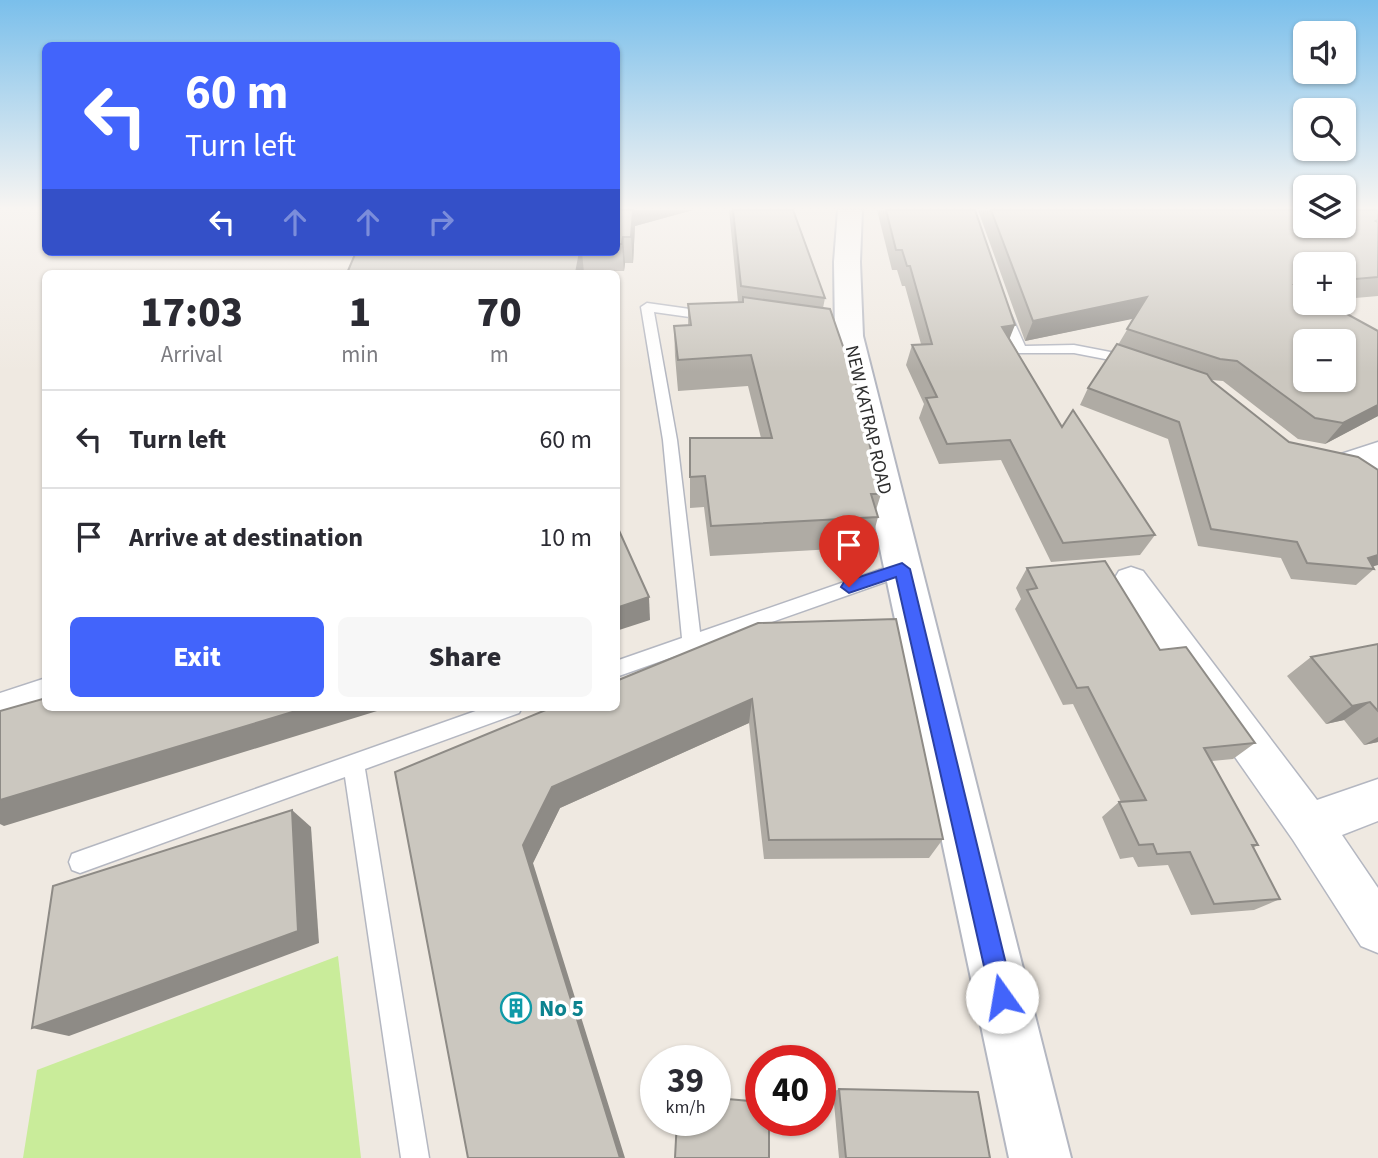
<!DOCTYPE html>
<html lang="en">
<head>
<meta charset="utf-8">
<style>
  body { margin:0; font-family:"Source Sans 3",sans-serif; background:#f7f7f7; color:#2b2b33; height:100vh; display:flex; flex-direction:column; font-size:26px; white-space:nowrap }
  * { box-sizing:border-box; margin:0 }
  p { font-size:23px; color:#7c7c81 }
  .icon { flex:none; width:38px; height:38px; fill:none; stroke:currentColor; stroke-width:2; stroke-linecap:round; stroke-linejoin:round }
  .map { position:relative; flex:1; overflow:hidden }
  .drawer { position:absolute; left:42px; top:270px; width:578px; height:441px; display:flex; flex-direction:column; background:#fff; border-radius:10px; box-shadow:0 2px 5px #0004 }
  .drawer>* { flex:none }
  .top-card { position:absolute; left:42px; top:42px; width:578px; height:214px; border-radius:10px; box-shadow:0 2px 5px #0004; background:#4264fb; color:#fff; overflow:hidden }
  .tools { position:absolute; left:1293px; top:21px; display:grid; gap:14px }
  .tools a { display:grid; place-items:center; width:63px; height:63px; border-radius:10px; background:#fff; box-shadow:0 2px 5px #0004; font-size:35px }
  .speed { position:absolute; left:640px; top:1045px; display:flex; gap:14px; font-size:35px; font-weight:700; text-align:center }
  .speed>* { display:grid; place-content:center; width:91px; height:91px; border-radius:50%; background:#fff; box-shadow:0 2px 5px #0004; line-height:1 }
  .speed small { font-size:18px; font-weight:400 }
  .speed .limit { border:10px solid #d22; background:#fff; color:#111 }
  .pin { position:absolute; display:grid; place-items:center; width:60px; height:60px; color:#fff; margin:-72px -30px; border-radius:50% 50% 50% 0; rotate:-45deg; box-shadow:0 0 7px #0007 }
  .pin .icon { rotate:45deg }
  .me { position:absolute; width:77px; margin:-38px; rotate:347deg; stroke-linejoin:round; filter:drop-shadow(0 0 5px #0008) }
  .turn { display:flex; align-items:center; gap:24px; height:147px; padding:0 28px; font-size:32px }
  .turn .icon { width:91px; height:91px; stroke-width:2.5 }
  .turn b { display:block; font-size:49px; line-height:60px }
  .lanes { display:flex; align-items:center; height:66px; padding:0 28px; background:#0003; justify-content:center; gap:35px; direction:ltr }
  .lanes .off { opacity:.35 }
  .eta { display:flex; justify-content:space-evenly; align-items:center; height:119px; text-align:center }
  .eta b { font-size:42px; font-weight:800; line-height:49px }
  .action { display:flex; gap:14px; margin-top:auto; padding:14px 28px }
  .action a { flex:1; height:80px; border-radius:10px; background:#4264fb; color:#fff; font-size:28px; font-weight:800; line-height:80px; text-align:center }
  .action a+a { background:#f7f7f7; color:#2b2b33 }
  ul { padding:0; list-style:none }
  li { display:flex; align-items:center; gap:21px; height:98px; padding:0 28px; border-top:2px solid #e1e1e2 }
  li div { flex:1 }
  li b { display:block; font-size:26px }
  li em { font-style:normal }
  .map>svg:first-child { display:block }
  .pitch { fill:#c9ec9a }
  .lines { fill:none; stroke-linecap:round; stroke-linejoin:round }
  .lane-casing { stroke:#b4b7c1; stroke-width:3 }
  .street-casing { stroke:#b4b7c1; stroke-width:3 }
  .secondary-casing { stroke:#b4b7c1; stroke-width:4 }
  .lane { fill:#fff; fill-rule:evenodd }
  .street { fill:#fff; fill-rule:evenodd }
  .secondary { fill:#fff; fill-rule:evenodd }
  .wall { fill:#afaba4 }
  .shaded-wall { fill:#8e8b86 }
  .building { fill:#cbc7bf; stroke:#8e8b86; stroke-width:2; fill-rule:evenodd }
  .route { fill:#4264fb; stroke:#2b41a3; stroke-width:2 }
  .labels { text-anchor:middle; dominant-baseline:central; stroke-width:7; stroke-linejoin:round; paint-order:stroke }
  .street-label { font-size:19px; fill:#2e2e2e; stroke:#fff }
  .near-culture-label { font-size:23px; font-weight:bold; fill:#0d838f; stroke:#fff; text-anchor:start }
</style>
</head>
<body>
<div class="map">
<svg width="1378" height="1158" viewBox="0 0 1378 1158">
  <rect width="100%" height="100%" fill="#efe9e1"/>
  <polygon class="pitch" points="338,956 361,1158 23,1158 37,1070"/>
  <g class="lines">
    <g class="lane-casing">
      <g id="lane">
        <polygon points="647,303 711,312 717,316 711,320 654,312 677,440 700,632 902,562 908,564 911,569 908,574 616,677 616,661 682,638 663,440 641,307"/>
        <polygon points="1005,311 1011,315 1025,346 1074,345 1131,356 1138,360 1131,364 1074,353 1015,353 999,315"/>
        <polygon points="487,707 522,707 519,713 365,769 429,1158 401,1158 345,777 80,873 72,870 69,862 72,854 80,851"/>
      </g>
    </g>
    <g class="street-casing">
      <g id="street">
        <path d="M1378,442V491C1363,487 1345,476 1337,462L1341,454Z"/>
        <polygon points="1131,567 1143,571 1317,800 1378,779 1378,821 1342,835 1378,888 1378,953 1361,946 1293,840 1119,591 1113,581 1119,571"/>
        <polygon points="46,678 46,707 60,707 0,729 0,693"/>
      </g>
    </g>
    <g class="secondary-casing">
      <polygon id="secondary" points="838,210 862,210 860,262 863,336 1071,1158 1009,1158 835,336 834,262"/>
    </g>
    <use href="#lane" class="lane"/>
    <use href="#street" class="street"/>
    <use href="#secondary" class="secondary"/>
  </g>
  <g class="wall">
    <polygon points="616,210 693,210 635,226 633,263 625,263 624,271 584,271 356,252 616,252"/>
    <polygon points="729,210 793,210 825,298 823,308 881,494 876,510 878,517 870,547 710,556 704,507 690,508 690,438 761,438 748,386 678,391 675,356 674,326 688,325 688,304 738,302"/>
    <polygon points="877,210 975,210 1010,339 1062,427 1155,535 1140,555 1051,562 1001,460 939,464 919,418 924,404 906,365 912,345 921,344 905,286 902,286 897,270 892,270"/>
    <polygon points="978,210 1378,210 1378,296 1344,299 1344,264 1306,264 1306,303 1378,416 1325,444 1298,439 1223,381 1211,380 1374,569 1356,585 1291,579 1281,558 1198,546 1168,439 1080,405 1088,388 1118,345 1134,318 1025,341"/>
    <polygon points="1027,568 1160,650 1255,743 1233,759 1212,761 1258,845 1253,848 1280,899 1254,910 1191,915 1168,865 1138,867 1133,857 1120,859 1102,817 1119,802 1121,802 1073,704 1063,705 1015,609 1021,599 1016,588"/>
    <polygon points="758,623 943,839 929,858 764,859 749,723 560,808 533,863 395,772"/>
    <polygon points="1378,644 1378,742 1364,745 1344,720 1326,724 1287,676 1311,657"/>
    <polygon points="839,1089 990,1158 839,1158 833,1092"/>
  </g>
  <g class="shaded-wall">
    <polygon points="633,210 693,210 635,226 633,263 631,237"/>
    <polygon points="623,237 625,263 624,271 622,244"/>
    <polygon points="580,252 582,252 584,273 576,273"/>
    <polygon points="1147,297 1137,318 1025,341 1033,321"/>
    <polygon points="1015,325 1007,345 1002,327"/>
    <polygon points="1378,405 1378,416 1325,444 1343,423"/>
    <polygon points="1378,555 1378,565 1368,568 1368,558"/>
    <polygon points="649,597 650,620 616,631 616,608"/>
    <polygon points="752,699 749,723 560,808 533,863 625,1158 620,1158 523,845 552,787"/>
    <polygon points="1370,702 1344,720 1326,724 1352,706"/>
    <polygon points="309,707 390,707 4,826 0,824 0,800"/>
    <polygon points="1378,737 1378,742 1364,745"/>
    <polygon points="292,810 311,827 319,943 69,1036 32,1028"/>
  </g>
  <g class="building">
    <polygon points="616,210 633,210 631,237 623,237 622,244 616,244"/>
    <polygon points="733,210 793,210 825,298 741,286"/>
    <polygon points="886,210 975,210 1015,325 1002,327 1062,427 1073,410 1155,535 1063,543 1010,440 947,444 926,398 937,397 912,345 932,344 910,266 907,266 902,250 896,250"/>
    <path d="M991,210H1306V226H1344V210H1378V220L1376,221L1378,222V277L1344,280V264H1306V284L1295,285L1306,291V303H1327L1378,331V405L1343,423L1315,418L1237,361L1220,359L1127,329L1147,297L1033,321ZM1306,341H1344V380H1306Z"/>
    <polygon points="356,252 580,252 576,273 347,273"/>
    <polygon points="743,297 830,309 855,381 881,494 871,494 878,517 711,526 705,476 690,477 690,438 772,438 751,355 678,360 674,326 691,325 688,304 743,302"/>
    <polygon points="1117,344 1207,374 1212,381 1289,442 1358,457 1378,470 1378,555 1368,558 1374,569 1307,563 1297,542 1211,529 1179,422 1088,388"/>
    <polygon points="616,526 617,526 649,597 616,608"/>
    <polygon points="1105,561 1160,650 1186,647 1255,743 1204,748 1258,845 1252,845 1280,899 1214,904 1190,852 1157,854 1153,844 1139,845 1119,802 1146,800 1088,687 1077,688 1027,590 1037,588 1027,568"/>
    <polygon points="896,619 943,839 769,840 752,699 552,787 523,845 620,1158 468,1158 395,772 553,707 616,707 616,681 758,623"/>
    <polygon points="1378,644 1378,711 1370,702 1352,706 1311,657"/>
    <polygon points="46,698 46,707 309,707 0,800 0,711"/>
    <polygon points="292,810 298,931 32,1028 53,886"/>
    <polygon points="839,1089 978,1092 990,1158 846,1158"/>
    <polygon points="716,1098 761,1102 761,1120 769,1120 769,1158 675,1158 677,1120 716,1120"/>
  </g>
  <linearGradient id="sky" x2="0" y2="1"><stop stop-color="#7abfeb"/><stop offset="0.56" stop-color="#f8f5f2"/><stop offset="1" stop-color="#f8f5f2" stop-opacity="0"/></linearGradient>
  <rect width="1378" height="372" fill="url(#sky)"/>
  <polygon class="route" points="902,563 910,569 1014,997 1010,1005 1002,1009 994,1005 991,997 896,577 849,593 841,587 844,582"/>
  <defs>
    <g id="building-ring" transform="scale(1.575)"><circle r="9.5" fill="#fff" stroke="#0f9aa8" stroke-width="1.5"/><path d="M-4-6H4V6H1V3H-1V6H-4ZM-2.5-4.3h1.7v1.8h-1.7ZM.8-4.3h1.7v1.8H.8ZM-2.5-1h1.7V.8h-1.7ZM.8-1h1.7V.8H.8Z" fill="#0f9aa8"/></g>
  </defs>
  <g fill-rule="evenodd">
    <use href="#building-ring" x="516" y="1008"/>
  </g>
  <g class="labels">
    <g class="street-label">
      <text transform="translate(868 420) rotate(77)">NEW KATRAP ROAD</text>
    </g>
    <g class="near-culture-label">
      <text x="539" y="1008">No 5</text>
    </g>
  </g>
</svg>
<div class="tools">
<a><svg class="icon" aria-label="sound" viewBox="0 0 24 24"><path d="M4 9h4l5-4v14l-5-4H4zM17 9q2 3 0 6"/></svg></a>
<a><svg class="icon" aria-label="search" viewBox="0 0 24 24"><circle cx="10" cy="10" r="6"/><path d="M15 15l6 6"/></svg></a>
<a><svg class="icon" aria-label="layers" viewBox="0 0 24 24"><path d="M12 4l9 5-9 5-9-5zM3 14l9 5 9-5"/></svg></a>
<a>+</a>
<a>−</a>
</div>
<div class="speed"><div>39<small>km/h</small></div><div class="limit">40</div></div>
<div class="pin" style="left:849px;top:587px;background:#d93025"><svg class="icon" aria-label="arrive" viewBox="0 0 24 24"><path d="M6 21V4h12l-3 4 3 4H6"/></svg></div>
<svg class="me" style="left:1002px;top:997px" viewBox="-20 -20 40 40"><circle r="19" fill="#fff"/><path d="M0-13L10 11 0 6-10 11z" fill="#4264fb"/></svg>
<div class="top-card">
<div class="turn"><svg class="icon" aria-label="left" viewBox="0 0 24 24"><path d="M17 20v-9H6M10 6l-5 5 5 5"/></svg><div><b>60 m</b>Turn left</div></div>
<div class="lanes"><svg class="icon" aria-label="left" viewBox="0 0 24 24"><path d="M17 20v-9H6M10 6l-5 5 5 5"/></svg><svg class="icon off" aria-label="ahead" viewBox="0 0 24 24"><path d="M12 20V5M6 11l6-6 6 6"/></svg><svg class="icon off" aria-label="ahead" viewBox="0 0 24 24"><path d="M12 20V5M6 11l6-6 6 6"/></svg><svg class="icon off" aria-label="right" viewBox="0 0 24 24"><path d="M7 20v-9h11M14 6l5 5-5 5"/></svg></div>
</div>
<section class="drawer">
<div class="eta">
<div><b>17:03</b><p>Arrival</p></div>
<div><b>1</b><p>min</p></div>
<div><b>70</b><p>m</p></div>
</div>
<ul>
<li><svg class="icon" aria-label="left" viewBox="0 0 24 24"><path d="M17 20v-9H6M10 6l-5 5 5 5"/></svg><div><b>Turn left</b></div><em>60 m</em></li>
<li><svg class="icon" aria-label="arrive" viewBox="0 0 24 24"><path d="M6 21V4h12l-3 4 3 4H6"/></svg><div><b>Arrive at destination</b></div><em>10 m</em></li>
</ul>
<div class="action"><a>Exit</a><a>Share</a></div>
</section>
</div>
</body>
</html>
